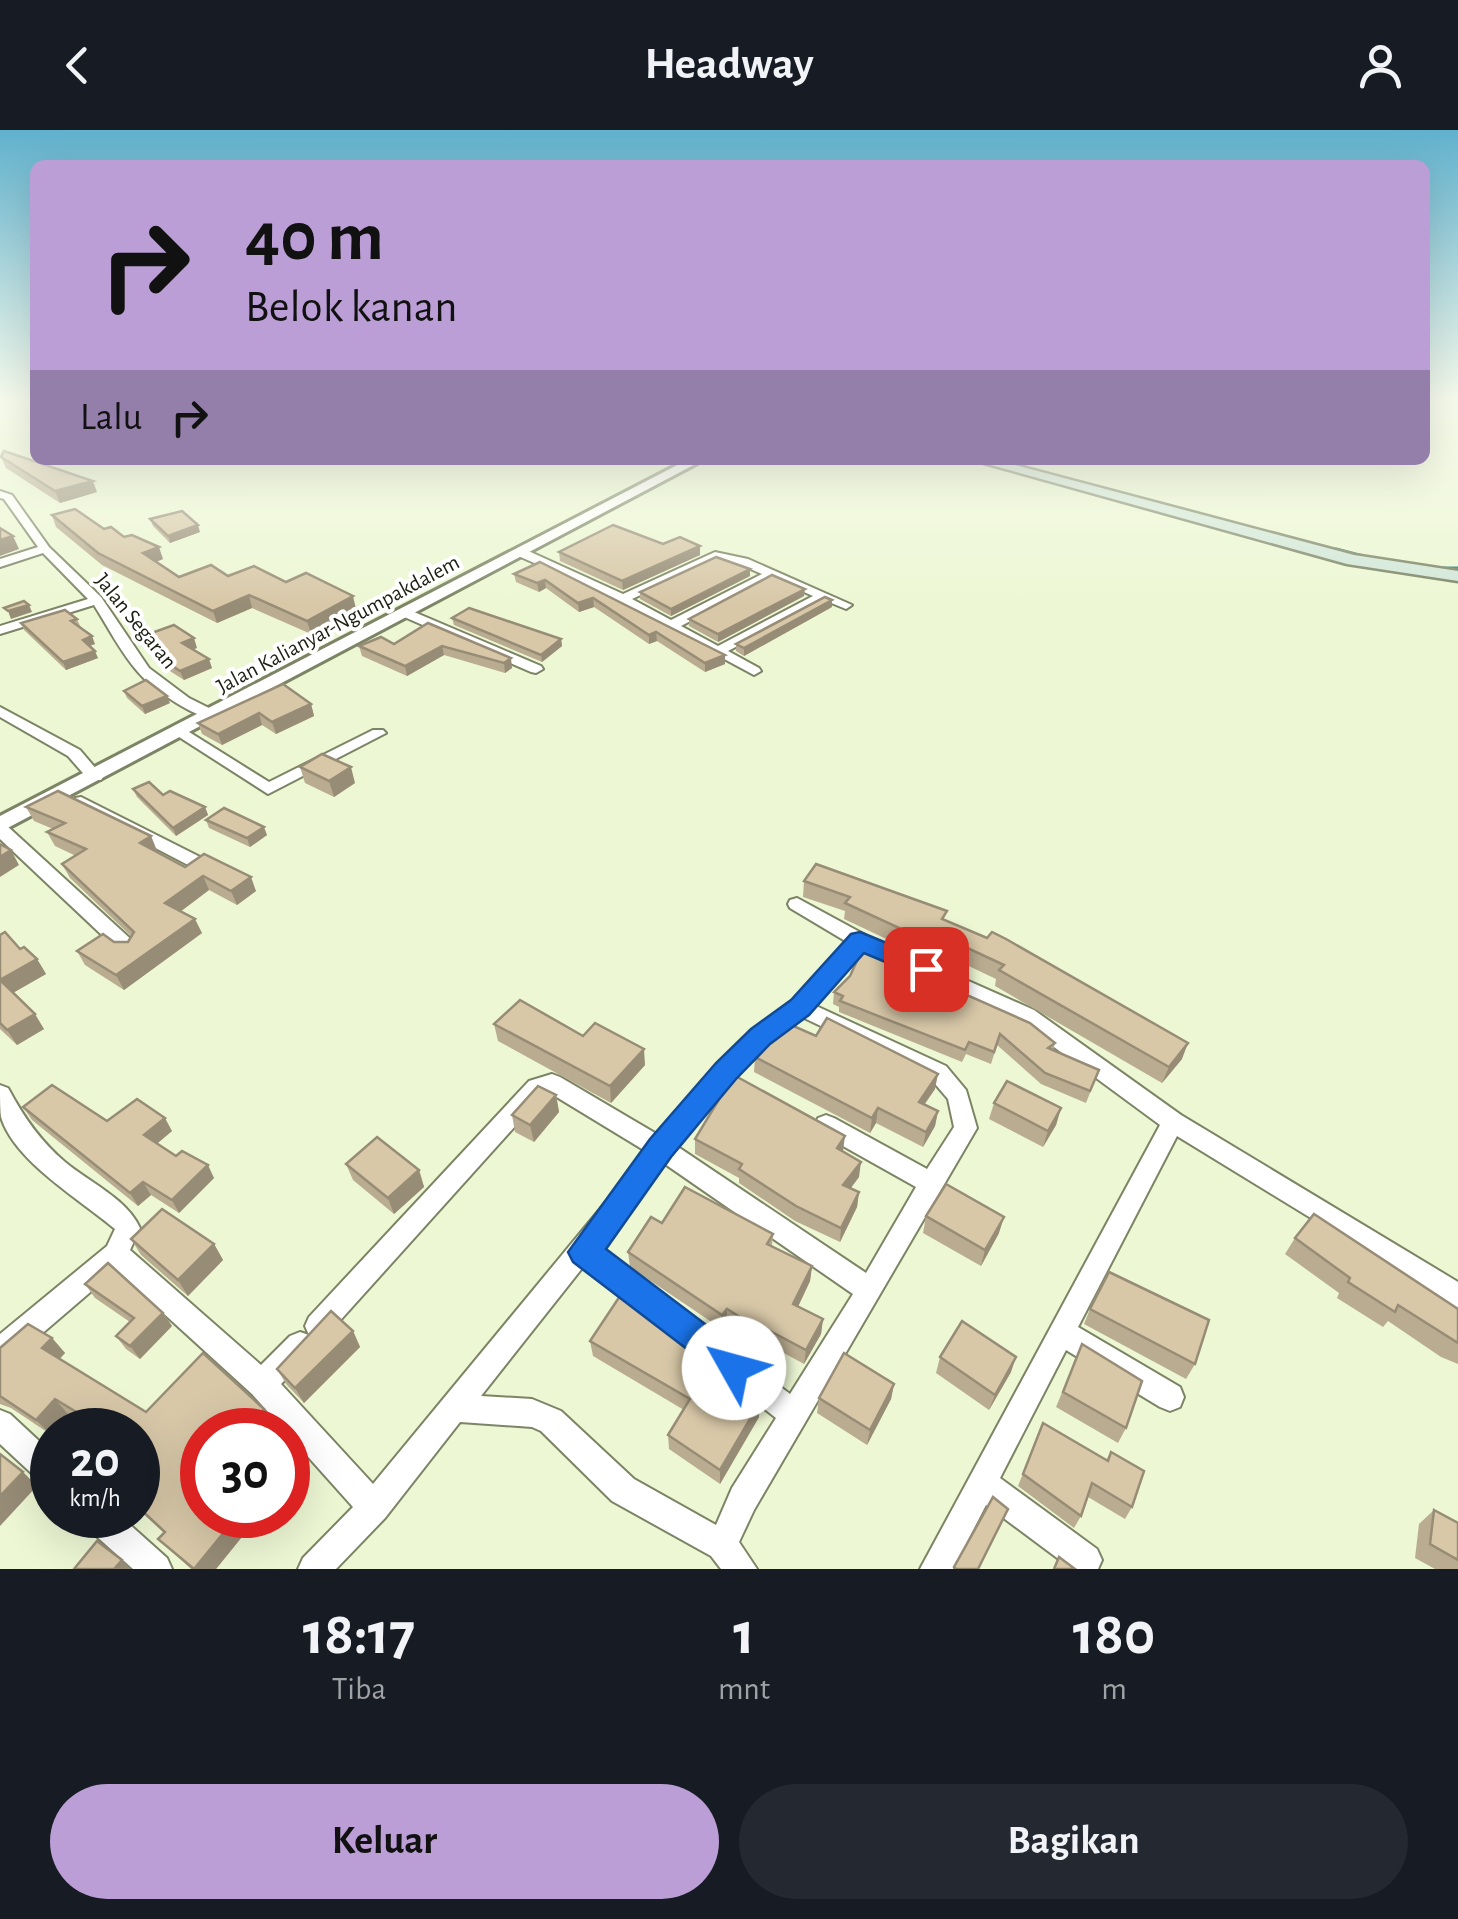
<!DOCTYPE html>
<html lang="id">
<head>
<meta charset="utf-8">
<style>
  body { margin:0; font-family:"Alegreya Sans",sans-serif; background:#242831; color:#f1f3f6; height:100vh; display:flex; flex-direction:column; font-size:38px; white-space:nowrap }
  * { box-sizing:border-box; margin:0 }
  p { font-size:32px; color:#9ea1a6 }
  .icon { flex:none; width:55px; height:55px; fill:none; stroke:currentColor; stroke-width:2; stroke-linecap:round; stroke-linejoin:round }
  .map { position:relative; height:1439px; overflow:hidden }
  .drawer { display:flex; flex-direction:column; background:#171b24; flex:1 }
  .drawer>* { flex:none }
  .guide { position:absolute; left:30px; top:30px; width:1400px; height:305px; border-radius:15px; box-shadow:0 10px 40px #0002; background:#ba9ed5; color:#111; overflow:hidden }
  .speed { position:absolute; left:30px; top:1278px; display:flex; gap:20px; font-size:50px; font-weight:700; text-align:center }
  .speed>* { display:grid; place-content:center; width:130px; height:130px; border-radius:50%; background:#171b24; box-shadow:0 10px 40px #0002; line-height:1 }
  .speed small { font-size:25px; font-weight:400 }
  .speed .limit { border:15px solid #d22; background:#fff; color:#111 }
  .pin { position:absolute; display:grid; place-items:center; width:85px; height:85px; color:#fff; margin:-42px; border-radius:20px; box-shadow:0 5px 15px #0006 }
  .me { position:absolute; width:110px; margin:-55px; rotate:308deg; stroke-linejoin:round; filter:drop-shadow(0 0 8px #0008) }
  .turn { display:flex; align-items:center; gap:35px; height:210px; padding:0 50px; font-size:45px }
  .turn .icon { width:130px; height:130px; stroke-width:2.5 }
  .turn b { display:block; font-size:70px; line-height:85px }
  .then { display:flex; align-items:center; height:95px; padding:0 50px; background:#0003; gap:20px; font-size:38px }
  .eta { display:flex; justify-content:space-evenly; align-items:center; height:170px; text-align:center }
  .eta b { font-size:60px; font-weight:700; line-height:70px }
  .primary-button { display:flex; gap:20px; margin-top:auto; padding:20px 50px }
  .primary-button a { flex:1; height:115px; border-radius:60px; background:#ba9ed5; color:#111; font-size:40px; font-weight:700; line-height:115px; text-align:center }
  .primary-button a+a { background:#242831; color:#f1f3f6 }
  header { display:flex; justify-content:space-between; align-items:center; height:130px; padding:0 50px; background:#171b24; font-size:45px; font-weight:700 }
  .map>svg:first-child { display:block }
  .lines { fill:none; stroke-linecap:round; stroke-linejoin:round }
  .stream { stroke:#2e8278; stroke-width:5 }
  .minor-casing { stroke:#7c8465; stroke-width:4 }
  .tertiary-casing { stroke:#7c8465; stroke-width:6 }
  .secondary-casing { stroke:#7c8465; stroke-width:5 }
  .minor { fill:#fff; fill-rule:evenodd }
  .tertiary { fill:#fff; fill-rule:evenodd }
  .secondary { fill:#d1e7d9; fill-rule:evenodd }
  .wall { fill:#baac90 }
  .shaded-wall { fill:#978c76 }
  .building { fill:#d8c8a8; stroke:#978c76; stroke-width:2.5 }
  .route { fill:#1a73e8; stroke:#114b97; stroke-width:2.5 }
  .labels { text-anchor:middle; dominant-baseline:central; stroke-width:8; stroke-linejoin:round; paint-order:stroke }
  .far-street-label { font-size:22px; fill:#1c1f12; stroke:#fff }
</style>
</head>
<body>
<header><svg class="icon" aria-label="back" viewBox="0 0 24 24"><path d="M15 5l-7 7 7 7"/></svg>Headway<svg class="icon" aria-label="person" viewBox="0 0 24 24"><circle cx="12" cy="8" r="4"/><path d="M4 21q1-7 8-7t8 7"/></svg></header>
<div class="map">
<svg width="1458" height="1439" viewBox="0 0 1458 1439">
  <rect width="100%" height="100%" fill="#edf7d4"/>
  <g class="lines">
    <g class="stream">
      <polyline points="1336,420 1363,427"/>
      <polyline points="1439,439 1458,439"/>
    </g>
    <g class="minor-casing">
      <g id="minor">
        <path d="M0,361L12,365L49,417L101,467L149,538L189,568L219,583L221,586L219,589C198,591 152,559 138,542C121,523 108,497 94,475L0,504V496L88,469L43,423L0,437V429L38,417L4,369L0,368Z"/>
        <path d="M516,419H524L623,464L715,422L748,429L852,475L846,479L824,470L728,521L759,538L761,541L754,545L594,459L516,425ZM716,430L741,435L762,444L671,490L632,469ZM772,448L813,466L718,516L681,496Z"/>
        <polygon points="407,479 541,536 543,539 536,543 531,542 402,486 401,483"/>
        <polygon points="0,577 80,620 103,647 101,650 89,650 68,626 0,587"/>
        <polygon points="181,597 269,652 373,600 383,600 386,603 268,664 176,605 173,602"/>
        <polygon points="81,667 202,728 205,732 202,736 190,736 75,676 73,672 75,668"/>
        <polygon points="0,694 6,695 135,813 138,818 135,823 121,823 0,709"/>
        <path d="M797,768L867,806L1034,880L1181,985L1458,1152V1178L1177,1006L1078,1197L1180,1257L1184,1267L1180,1277L1170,1281L1160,1277L1066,1220L1000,1348L1097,1419L1102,1430L1098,1439H1072L986,1375L953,1439H920L1160,995L1020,892L863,820L814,875L946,936L966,960L977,998L754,1380L739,1412L757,1439H721L711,1426L612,1371L541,1301L532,1297L460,1292L385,1388L336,1439H298L303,1428L353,1377L252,1264L116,1140L10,1231L0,1235V1204L107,1116L115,1099C81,1070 14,1031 1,987C0,978 0,965 0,955L8,958C23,986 40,1011 65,1032C89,1052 127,1069 140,1098L130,1120L261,1235L290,1206L300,1202L309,1205L305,1196L309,1187L529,951L552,944L560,947L660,1006L718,935L753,900L793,872L847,812L790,778L788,774L790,770ZM802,887L930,948L948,969L954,997L927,1039L834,988L826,985L818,988L815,995L818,1002L916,1057L866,1143L678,1017C716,969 752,923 802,887ZM550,963L647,1022L373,1354L281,1254L310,1224L314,1215L310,1206L318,1209L327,1205L544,964ZM665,1034L853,1164L790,1264L598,1118ZM583,1137L776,1288L732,1358L716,1395L634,1349L561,1281L532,1269L481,1266Z"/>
        <polygon points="0,1280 10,1284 52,1323 52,1358 42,1353 0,1314"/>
        <polygon points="81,1385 119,1385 167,1428 172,1439 133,1439 85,1396"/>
      </g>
    </g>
    <g class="tertiary-casing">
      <polygon id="tertiary" points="687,330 703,330 0,702 0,686"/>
    </g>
    <g class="secondary-casing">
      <polygon id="secondary" points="973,330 996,330 1354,425 1458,441 1458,451 1347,434"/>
    </g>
    <use href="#minor" class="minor"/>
    <use href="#tertiary" class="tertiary"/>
    <use href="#secondary" class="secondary"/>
  </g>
  <g class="wall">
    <polygon points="1,327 97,362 60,373 6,338"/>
    <polygon points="52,385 104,399 124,407 163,429 156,432 179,447 228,446 286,452 356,479 311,504 252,478 217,493 102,435 56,397"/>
    <polygon points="150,389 200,402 170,413 153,396"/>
    <polygon points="663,414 700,425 623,460 560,431 559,422"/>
    <polygon points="540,432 725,525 725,534 705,542 657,511 649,514 594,477 579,482 546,458 539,462 516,452 514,444"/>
    <polygon points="750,446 671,486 640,469 640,462"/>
    <polygon points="804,466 718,512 689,496 689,489"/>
    <polygon points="832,477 744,526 736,521 736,514"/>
    <polygon points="452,488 561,509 562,516 542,532 454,495"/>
    <polygon points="77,489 80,496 95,514 90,516 98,528 66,540 24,500 21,493"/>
    <polygon points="428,493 512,538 505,543 444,525 407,546 362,526 359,516 394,514"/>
    <polygon points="146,505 197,518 193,519 212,538 184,550 162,536 159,527 161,526 149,514"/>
    <polygon points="124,561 170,573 145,584 127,568"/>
    <polygon points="311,574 314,586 276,604 262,595 222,615 202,604 198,593"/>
    <polygon points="300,637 355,653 334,667 305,653"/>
    <polygon points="133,659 205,677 208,685 176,706 137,667"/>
    <polygon points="26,677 151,706 157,721 156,721 185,737 256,761 237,775 209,760 181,781 202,803 124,860 85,835 77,821 114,812 128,812 131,806 70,748 62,734 76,726 55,716 47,702 53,699 34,691"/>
    <polygon points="206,690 267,705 250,717 209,698"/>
    <polygon points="804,751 945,790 1182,929 1162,953 995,856 996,849 956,830 950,839 844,789 845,781 803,767"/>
    <polygon points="0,805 20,819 37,829 46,844 13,863 44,899 17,915 0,899"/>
    <polygon points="913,847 900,865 936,879 1055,913 1053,920 1099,940 1086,973 1041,954 997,915 991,934 966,924 962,932 839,882 839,877 833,874 834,862"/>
    <polygon points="494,894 583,906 645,935 611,973 498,911"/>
    <polygon points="755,927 935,959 924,974 938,981 935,996 923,1017 876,993 870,1003 754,942"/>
    <polygon points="556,965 559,982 534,1012 515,1002 512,985"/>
    <polygon points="710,967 843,1021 859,1047 850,1058 859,1062 857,1077 840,1112 795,1091 739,1053 739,1048 695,1024 695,1009 711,982"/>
    <polygon points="994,973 1061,978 1056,995 1043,1017 989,989"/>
    <polygon points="23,977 172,1001 157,1013 176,1026 214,1048 179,1083 151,1065 138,1076 32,990"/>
    <polygon points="346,1034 419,1040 424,1057 394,1084 353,1050"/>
    <polygon points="926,1086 999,1103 981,1136 923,1103"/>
    <polygon points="662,1093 773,1104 772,1116 812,1136 810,1151 798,1177 823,1189 821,1204 804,1234 769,1215 766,1219 727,1194 722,1199 630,1137 628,1122"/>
    <polygon points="1295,1108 1458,1179 1458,1234 1441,1227 1388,1191 1383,1197 1337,1168 1339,1163 1285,1124"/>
    <polygon points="131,1109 214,1114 223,1130 188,1166 141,1125"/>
    <polygon points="85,1154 163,1183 172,1196 140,1229 126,1219 116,1206 130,1192 95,1168"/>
    <polygon points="1090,1179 1195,1234 1186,1249 1084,1194"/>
    <polygon points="654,1190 699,1217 699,1233 759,1287 720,1354 669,1319 668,1305 684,1280 593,1226 590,1211"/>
    <polygon points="353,1201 360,1217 304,1273 286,1254 277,1239"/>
    <polygon points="52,1208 65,1223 60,1229 146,1282 264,1279 273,1293 266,1300 202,1300 202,1385 254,1392 216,1439 191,1439 158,1409 164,1403 138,1379 138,1300 95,1300 68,1284 50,1304 11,1278 0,1274 0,1218"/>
    <polygon points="1082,1214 1126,1298 1118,1313 1056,1277"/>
    <polygon points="940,1227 1011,1242 989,1280 936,1243"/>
    <polygon points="894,1254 891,1269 867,1315 817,1283 819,1268"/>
    <polygon points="1043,1293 1106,1330 1111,1322 1132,1377 1125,1389 1088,1367 1081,1386 1074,1398 1018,1356"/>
    <polygon points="1434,1380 1458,1393 1458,1439 1435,1439 1415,1428 1419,1394"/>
  </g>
  <g class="shaded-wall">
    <polygon points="93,351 97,362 60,373 55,361"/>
    <polygon points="198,395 200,402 170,413 168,406"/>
    <polygon points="13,406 19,419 0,426 0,410"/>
    <polygon points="700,416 700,425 623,460 622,451"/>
    <polygon points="159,417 163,429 147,435 143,423"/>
    <polygon points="750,439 750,446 671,486 671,479"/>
    <polygon points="545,450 546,458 539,462 537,453"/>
    <polygon points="805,459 804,466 718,512 718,504"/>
    <polygon points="249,465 252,478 217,493 213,481"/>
    <polygon points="353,466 356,479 311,504 307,491"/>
    <polygon points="593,468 594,477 579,482 578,473"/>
    <polygon points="832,470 832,477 744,526 744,518"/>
    <polygon points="29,475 32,482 11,489 8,481"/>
    <polygon points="656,502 657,511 649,514 649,505"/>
    <polygon points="92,506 95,514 86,517 83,510"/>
    <polygon points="194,508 197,518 185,522 182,513"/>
    <polygon points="561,509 562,516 542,532 541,525"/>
    <polygon points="442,516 444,525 407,546 405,536"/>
    <polygon points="95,521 98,528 66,540 63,532"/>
    <polygon points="725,525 725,534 705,542 705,533"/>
    <polygon points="511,528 512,538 505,543 504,533"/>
    <polygon points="209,529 212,538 184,550 180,541"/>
    <polygon points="167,566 170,573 145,584 142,576"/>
    <polygon points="311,574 314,586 276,604 272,592"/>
    <polygon points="259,583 262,595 222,615 218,604"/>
    <polygon points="351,637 355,653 334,667 329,651"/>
    <polygon points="205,677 208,685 176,706 173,698"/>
    <polygon points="264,697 267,705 250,717 247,708"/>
    <polygon points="151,706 157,721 147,727 140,713"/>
    <polygon points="11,720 19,735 0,747 0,727"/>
    <polygon points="203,746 209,760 172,788 165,773"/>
    <polygon points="251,747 256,761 237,775 231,761"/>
    <polygon points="195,789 202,803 124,860 116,845"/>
    <polygon points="959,814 956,830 950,839 953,823"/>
    <polygon points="37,829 46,844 9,865 0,850"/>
    <polygon points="915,835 913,847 894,875 895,864"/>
    <polygon points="35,884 44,899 17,915 7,900"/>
    <polygon points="1188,913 1182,929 1162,953 1169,937"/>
    <polygon points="644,919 645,935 611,973 610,956"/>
    <polygon points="938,944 935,959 916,987 919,972"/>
    <polygon points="556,965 559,982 534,1012 530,995"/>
    <polygon points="878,978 876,993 870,1003 872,988"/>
    <polygon points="1061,978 1056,995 1043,1017 1048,1001"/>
    <polygon points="938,981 935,996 923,1017 926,1002"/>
    <polygon points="165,988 172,1001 152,1018 144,1005"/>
    <polygon points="845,1006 843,1021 837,1018"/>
    <polygon points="861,1032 859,1047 842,1070 843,1055"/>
    <polygon points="208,1035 214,1048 179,1083 172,1070"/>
    <polygon points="419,1040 424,1057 394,1084 388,1068"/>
    <polygon points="143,1052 151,1065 138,1076 130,1063"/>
    <polygon points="859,1062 857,1077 840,1112 841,1098"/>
    <polygon points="1004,1087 999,1103 981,1136 985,1120"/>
    <polygon points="214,1114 223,1130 188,1166 178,1150"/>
    <polygon points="812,1136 810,1151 792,1189 793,1174"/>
    <polygon points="727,1179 727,1194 722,1199 722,1185"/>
    <polygon points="163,1183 172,1196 140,1229 130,1216"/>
    <polygon points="823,1189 821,1204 804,1234 806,1220"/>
    <polygon points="353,1201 360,1217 304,1273 295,1258"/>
    <polygon points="52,1208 65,1223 55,1233 42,1218"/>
    <polygon points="699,1217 699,1233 693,1228"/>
    <polygon points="1016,1227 1011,1242 989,1280 995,1265"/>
    <polygon points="894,1254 891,1269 867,1315 870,1300"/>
    <polygon points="55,1269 68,1284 50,1304 36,1290"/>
    <polygon points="760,1272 759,1287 720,1354 720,1340"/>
    <polygon points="264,1279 273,1293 266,1300 244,1300"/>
    <polygon points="23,1342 37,1356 0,1396 0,1366"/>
    <polygon points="238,1385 248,1385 254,1392 216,1439 194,1439"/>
    <polygon points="122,1430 131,1439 114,1439"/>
  </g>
  <g class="building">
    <polygon points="4,321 93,351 55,361 1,327"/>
    <polygon points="75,379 104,399 111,397 124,407 132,405 159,417 143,423 179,447 211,435 228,446 254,436 286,452 306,443 353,466 307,491 249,465 213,481 98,423 52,385"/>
    <polygon points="182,381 198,395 168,406 150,389"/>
    <polygon points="613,395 663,414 680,407 700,416 622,451 559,422"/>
    <polygon points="0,398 13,406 0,410"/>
    <polygon points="716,427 750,439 671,479 640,462"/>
    <polygon points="540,432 725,525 705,533 656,502 649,505 593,468 578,473 545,450 537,453 514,444"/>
    <polygon points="772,445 805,459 718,504 689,489"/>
    <polygon points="825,467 832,470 744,518 736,514"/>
    <polygon points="24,471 29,475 8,481 4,478"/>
    <polygon points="469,478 561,509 541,525 452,488"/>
    <polygon points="65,480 77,489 71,491 92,506 83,510 95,521 63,532 21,493"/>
    <polygon points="428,493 511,528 504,533 442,516 405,536 359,516 381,507 394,514"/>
    <polygon points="174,495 194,508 182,513 209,529 180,541 159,527 166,524 146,505"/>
    <polygon points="146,550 167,566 142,576 124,561"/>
    <polygon points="283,554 311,574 272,592 259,583 218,604 198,593"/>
    <polygon points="322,624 351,637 329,651 300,637"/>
    <polygon points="149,652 163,665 170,661 205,677 173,698 133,659"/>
    <polygon points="58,661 151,706 140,713 185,737 204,724 251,747 231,761 203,746 165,773 195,789 116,845 77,821 103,804 114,812 128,812 134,802 62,734 86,719 47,702 65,693 26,677"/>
    <polygon points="224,678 264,697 247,708 206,690"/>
    <polygon points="0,714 11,720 0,727"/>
    <polygon points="816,734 947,781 942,789 987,808 992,802 1006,809 1188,913 1169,937 999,840 1004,835 959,814 953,823 845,773 850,767 804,751"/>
    <polygon points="5,802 20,819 24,817 37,829 0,850 0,805"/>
    <polygon points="880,820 915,835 895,864 936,879 949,857 1030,893 1055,913 1048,918 1099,940 1090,961 1045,943 1000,904 994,922 969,912 965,920 840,871 843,866 834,862 850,846 861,822 876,826"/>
    <polygon points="0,850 35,884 7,900 0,893"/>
    <polygon points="520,870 583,906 595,893 644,919 610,956 494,894"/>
    <polygon points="827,888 938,944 919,972 938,981 926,1002 878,978 872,988 755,927 775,896 782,891 816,906"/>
    <polygon points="730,943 845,1006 837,1018 861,1032 843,1055 859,1062 841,1098 796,1076 739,1039 742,1034 695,1009 718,971 710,967"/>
    <polygon points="1007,951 1061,978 1048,1001 994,973"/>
    <polygon points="52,955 107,991 137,969 165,988 144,1005 176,1026 182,1021 208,1035 172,1070 143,1052 130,1063 23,977"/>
    <polygon points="538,956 556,965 530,995 512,985"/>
    <polygon points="377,1007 419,1040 388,1068 346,1034"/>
    <polygon points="946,1054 1004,1087 985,1120 926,1086"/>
    <polygon points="685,1057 773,1104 767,1114 812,1136 793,1174 823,1189 806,1220 770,1201 767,1204 727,1179 722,1185 628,1122 651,1087 662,1093"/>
    <polygon points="162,1079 214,1114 178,1150 131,1109"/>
    <polygon points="1314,1084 1458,1179 1458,1213 1398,1175 1395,1182 1348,1152 1350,1148 1295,1108"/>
    <polygon points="108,1133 163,1183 130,1216 116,1206 134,1188 85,1154"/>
    <polygon points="1109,1142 1209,1190 1195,1234 1090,1179"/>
    <polygon points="622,1163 654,1182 650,1188 699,1217 693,1228 760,1272 720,1340 668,1305 690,1269 590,1211"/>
    <polygon points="331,1181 353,1201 295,1258 277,1239"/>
    <polygon points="962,1191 1016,1227 995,1265 940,1227"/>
    <polygon points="28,1194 52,1208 42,1218 146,1282 203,1223 264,1279 244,1300 202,1300 202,1385 238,1385 194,1439 158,1409 165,1402 138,1377 138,1300 106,1300 55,1269 36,1290 0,1266 0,1218"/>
    <polygon points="1082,1214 1142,1251 1126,1298 1063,1262"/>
    <polygon points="844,1223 894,1254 870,1300 819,1268"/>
    <polygon points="1043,1293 1108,1331 1111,1322 1144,1341 1132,1377 1092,1353 1081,1386 1023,1344"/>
    <polygon points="0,1324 23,1342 0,1366"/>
    <polygon points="993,1367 1008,1379 978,1439 956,1439 954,1437"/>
    <polygon points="1434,1380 1458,1393 1458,1430 1430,1414"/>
    <polygon points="97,1411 122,1430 114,1439 74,1439"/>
    <polygon points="1059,1427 1075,1439 1054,1439"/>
  </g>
  <linearGradient id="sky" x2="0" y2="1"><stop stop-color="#60b1cd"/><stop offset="0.57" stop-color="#f7fbec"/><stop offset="1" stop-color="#f7fbec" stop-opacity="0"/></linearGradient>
  <rect width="1458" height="475" fill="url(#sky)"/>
  <polygon class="route" points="860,802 935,833 939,839 926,849 864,823 809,885 770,914 736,949 671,1027 606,1119 746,1225 752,1238 746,1250 734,1255 573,1132 568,1122 650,1009 716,933 751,899 791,870 851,804"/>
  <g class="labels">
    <g class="far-street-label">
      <text transform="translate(136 491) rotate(51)">Jalan Segaran</text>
      <text transform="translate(338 494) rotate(-28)">Jalan Kalianyar-Ngumpakdalem</text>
    </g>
  </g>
</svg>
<div class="speed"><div>20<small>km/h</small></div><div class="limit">30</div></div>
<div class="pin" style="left:926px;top:839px;background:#d93025"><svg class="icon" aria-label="arrive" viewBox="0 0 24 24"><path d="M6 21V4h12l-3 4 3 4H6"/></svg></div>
<svg class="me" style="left:734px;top:1238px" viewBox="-20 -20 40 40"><circle r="19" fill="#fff"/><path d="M0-13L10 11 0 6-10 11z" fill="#1a73e8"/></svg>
<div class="guide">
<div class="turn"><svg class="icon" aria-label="right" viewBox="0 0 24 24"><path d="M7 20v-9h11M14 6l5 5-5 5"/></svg><div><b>40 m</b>Belok kanan</div></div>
<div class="then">Lalu<svg class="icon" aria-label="right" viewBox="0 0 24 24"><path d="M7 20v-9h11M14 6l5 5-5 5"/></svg></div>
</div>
</div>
<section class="drawer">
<div class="eta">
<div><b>18:17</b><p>Tiba</p></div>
<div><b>1</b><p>mnt</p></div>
<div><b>180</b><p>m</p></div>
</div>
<div class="primary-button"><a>Keluar</a><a>Bagikan</a></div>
</section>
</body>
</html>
